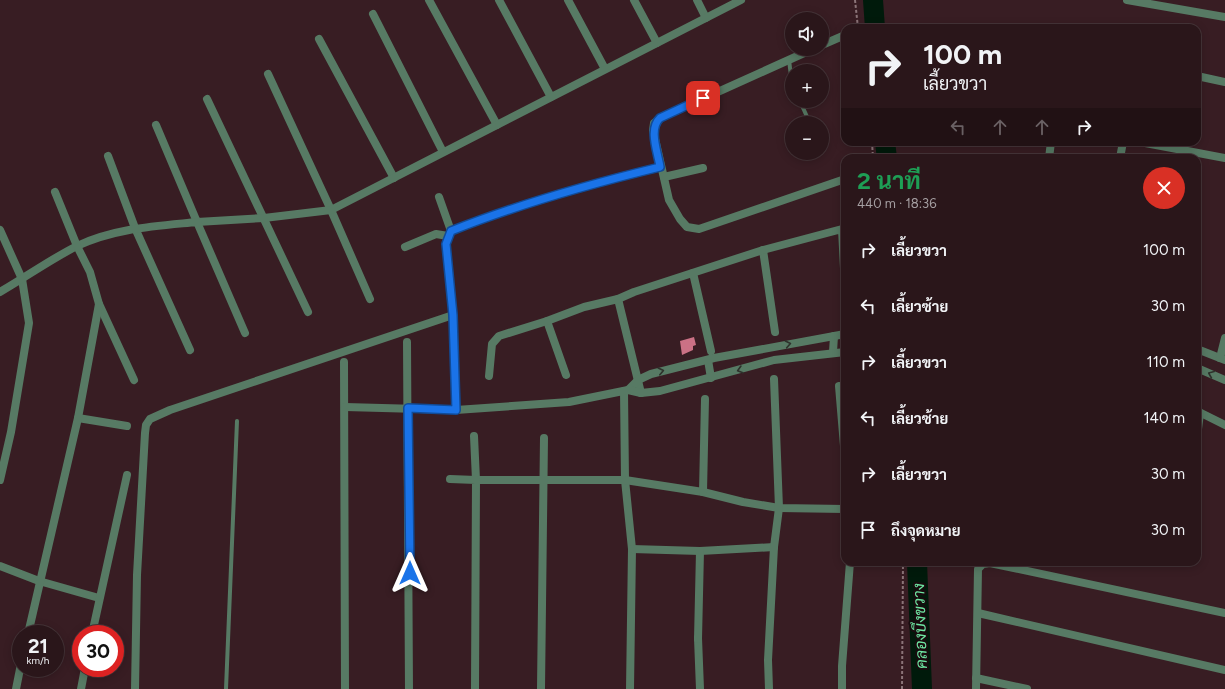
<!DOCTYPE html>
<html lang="th">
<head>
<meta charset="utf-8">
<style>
  body { margin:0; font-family:Figtree,Sarabun,sans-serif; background:#362327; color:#f1f3f6; height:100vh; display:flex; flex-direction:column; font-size:15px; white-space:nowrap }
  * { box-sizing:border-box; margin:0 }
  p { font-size:13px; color:#a59fa2 }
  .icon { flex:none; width:22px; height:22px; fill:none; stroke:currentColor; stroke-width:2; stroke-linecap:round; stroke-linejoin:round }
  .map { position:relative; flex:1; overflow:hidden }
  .details { position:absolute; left:841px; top:154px; width:360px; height:412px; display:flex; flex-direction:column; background:#2a161a; border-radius:12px; box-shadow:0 2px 10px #0003,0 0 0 1px #463539 }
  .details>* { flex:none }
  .top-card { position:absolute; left:841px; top:24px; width:360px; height:122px; border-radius:12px; box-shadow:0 2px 10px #0003,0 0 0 1px #463539; background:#2a161a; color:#f1f3f6; overflow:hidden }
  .fabs { position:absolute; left:785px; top:12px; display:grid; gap:8px }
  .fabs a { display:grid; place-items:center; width:44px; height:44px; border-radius:50%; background:#2a161a; box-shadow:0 2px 10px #0003,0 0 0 1px #463539; font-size:20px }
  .speed { position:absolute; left:12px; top:625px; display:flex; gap:8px; font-size:20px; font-weight:700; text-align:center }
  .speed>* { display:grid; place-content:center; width:52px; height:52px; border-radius:50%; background:#2a161a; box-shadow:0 2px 10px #0003,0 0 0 1px #463539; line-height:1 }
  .speed small { font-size:10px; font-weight:400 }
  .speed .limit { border:6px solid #d22; background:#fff; color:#111 }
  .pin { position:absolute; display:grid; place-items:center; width:34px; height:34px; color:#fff; margin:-17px; border-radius:8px; box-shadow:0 2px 6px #0006 }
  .me { position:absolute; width:44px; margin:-22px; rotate:0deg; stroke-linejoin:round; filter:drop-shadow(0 0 3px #0008) }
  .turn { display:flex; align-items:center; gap:14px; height:84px; padding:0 16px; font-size:18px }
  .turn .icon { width:52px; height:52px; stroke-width:2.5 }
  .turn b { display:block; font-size:28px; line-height:34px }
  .lanes { display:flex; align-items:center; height:38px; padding:0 16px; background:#0003; justify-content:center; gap:20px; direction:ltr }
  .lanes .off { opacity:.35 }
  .round { display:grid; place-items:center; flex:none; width:42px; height:42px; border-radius:21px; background:#362327 }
  .overview { display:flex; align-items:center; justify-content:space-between; height:68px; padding:0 16px }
  h1 { font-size:24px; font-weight:700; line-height:30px; color:#1e9e55 }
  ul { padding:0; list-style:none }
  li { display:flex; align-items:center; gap:12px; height:56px; padding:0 16px }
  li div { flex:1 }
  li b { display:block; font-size:15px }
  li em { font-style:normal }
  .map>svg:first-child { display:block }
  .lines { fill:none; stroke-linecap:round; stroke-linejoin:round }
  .river { stroke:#001a0b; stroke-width:20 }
  .building { fill:#cb7185 }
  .path { stroke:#8b7478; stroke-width:2; stroke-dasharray:3 2; stroke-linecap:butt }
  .service { stroke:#577a64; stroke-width:4 }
  .minor { stroke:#577a64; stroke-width:8 }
  .oneway { stroke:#2e322c }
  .route-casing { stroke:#114b97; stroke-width:10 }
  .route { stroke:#1a73e8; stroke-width:7 }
  .labels { text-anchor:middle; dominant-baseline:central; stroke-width:4; stroke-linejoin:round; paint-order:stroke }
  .water-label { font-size:16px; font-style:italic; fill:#6de5a1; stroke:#180b0e }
</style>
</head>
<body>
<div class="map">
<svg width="1225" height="689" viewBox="0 0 1225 689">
  <rect width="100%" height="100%" fill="#381d23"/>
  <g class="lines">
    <g class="river">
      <polyline points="873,0 875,28"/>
      <polyline points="885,142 887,158"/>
      <polyline points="917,562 922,689"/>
    </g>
  </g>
  <polygon class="building" points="694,337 696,345 693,346 693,350 682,355 680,341"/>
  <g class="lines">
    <g class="path">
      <polyline points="855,0 858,28"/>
      <polyline points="872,142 873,158"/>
      <polyline points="902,689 903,562"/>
    </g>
    <g class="service">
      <polyline points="789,60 792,84"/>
      <polyline points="800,101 808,119"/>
      <polyline points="226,689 237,421"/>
    </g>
    <g class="minor">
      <polyline points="429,0 497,125"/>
      <polyline points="499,0 551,97"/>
      <polyline points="568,0 605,69"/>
      <polyline points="634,0 657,43"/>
      <polyline points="697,0 706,18"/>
      <polyline points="1127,0 1225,17"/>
      <polyline points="373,14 443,152"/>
      <polyline points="319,39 394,178"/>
      <polyline points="822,45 845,35"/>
      <polyline points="813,49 660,118 654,123 653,130 669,200 680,219 687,227 699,229 842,180"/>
      <polyline points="268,74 331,210 370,299"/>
      <polyline points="1197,76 1225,82"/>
      <polyline points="207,99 308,312"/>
      <polyline points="156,125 197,222 264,218 331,210 741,0"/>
      <polyline points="1140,142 1225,158"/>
      <polyline points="108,156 135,228 190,350"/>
      <polyline points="1049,158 1051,142"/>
      <polyline points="1120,158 1123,142"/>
      <polyline points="664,177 703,168"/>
      <polyline points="439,197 451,231"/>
      <polyline points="0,230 22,279 29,323 11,432 0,480"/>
      <polyline points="405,247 436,234 448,236"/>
      <polyline points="763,250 775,332"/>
      <polyline points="693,273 711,351"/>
      <path d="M0,292C26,277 51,259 77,246C115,228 157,226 197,222L245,333"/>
      <polyline points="618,299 641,393"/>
      <polyline points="99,304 134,380"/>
      <polyline points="547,321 566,375"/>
      <polyline points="407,342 409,689"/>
      <polyline points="1197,349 1225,360"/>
      <polyline points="833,352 834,336"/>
      <polyline points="1220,358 1225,338"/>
      <polyline points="708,360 711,378"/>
      <polyline points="344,362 345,689"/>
      <polyline points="1197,368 1225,380"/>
      <polyline points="489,376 492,344 499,336 547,321 584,307 618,299 634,292 763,250 842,229 845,288"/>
      <polyline points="839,386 845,458"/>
      <polyline points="628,390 638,380 651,374 714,358 845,334"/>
      <polyline points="624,391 625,480 632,549 630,689"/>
      <polyline points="345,407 456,410 569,402 628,390 641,393 660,391 774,360 845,352"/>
      <path d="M456,410L453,315L446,244L451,231C519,204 590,184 660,167"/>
      <polyline points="1197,411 1225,425"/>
      <polyline points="78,418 127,426"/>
      <polyline points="474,436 476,480 625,480 703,492 743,502 779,508 845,509"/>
      <polyline points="1197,437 1200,413"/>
      <polyline points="450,479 476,480 475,689"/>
      <polyline points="703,492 705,399"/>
      <polyline points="632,549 700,551 774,547"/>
      <polyline points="0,566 39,581 99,598"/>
      <polyline points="978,613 1225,670"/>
      <polyline points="28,634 78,418 99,304 90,272 77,246 55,192"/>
      <polyline points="92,634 127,475"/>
      <polyline points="698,638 700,689"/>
      <polyline points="698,639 700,551"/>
      <polyline points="976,678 1027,689"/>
      <polyline points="16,689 21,664"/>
      <polyline points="81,689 85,668"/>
      <polyline points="135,689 137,575 145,433 146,425 150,419 170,410 453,315"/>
      <polyline points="541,689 544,438"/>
      <polyline points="769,689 768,660 774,547 779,508 774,379"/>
      <polyline points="842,689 842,666 850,562"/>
      <polyline points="976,689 978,569 983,564 990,563 1225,613"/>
    </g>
  </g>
  <defs><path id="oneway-chevron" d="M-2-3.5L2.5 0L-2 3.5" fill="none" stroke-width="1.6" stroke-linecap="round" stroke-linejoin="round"/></defs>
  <g class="oneway">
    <use href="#oneway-chevron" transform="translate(788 344) rotate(-11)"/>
    <use href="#oneway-chevron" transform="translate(740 370) rotate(164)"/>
    <use href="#oneway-chevron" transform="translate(661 371) rotate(-13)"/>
    <use href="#oneway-chevron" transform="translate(1211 374) rotate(-157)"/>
  </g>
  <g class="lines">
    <g class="route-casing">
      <path id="route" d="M410,573L408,408L456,410L453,315L446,244L451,231C519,204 590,184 660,167C658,153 648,129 660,118L703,98"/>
    </g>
    <use href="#route" class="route"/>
  </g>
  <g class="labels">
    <g class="water-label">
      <text transform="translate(920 626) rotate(-92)">คลองบึงขวาง</text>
    </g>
  </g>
</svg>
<div class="fabs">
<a><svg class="icon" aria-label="sound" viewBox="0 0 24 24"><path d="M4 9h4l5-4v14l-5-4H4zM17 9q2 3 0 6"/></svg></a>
<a>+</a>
<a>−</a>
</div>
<div class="speed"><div>21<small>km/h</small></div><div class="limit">30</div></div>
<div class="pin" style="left:703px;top:98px;background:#d93025"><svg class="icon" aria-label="arrive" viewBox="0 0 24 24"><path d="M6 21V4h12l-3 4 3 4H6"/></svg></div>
<svg class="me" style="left:410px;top:573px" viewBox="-20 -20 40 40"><path d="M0-17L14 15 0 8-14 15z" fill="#1a73e8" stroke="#fff" stroke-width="4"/></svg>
<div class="top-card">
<div class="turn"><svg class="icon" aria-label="right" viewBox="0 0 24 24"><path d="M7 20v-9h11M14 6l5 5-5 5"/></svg><div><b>100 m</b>เลี้ยวขวา</div></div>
<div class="lanes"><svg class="icon off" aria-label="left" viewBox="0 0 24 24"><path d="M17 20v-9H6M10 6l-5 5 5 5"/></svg><svg class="icon off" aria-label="ahead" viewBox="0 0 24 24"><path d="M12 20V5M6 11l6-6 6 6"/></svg><svg class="icon off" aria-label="ahead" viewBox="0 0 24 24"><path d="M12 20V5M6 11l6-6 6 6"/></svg><svg class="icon" aria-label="right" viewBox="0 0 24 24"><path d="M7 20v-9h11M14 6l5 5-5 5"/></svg></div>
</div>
<section class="details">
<div class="overview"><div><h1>2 นาที</h1><p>440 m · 18:36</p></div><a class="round" style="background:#d93025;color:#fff"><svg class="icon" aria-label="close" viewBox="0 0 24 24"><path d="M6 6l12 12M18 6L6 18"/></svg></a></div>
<ul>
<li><svg class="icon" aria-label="right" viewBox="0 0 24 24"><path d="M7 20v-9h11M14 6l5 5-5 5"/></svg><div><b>เลี้ยวขวา</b></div><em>100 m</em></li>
<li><svg class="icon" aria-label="left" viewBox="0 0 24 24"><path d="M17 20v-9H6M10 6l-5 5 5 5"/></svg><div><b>เลี้ยวซ้าย</b></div><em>30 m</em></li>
<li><svg class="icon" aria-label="right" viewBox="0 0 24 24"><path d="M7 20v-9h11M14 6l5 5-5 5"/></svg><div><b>เลี้ยวขวา</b></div><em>110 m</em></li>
<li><svg class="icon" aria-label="left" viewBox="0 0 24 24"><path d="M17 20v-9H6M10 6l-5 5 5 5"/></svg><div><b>เลี้ยวซ้าย</b></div><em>140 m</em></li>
<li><svg class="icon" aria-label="right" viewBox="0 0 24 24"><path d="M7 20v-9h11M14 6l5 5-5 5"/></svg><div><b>เลี้ยวขวา</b></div><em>30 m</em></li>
<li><svg class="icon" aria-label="arrive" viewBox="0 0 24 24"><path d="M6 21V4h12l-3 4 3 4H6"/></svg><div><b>ถึงจุดหมาย</b></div><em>30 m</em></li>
</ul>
</section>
</div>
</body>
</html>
